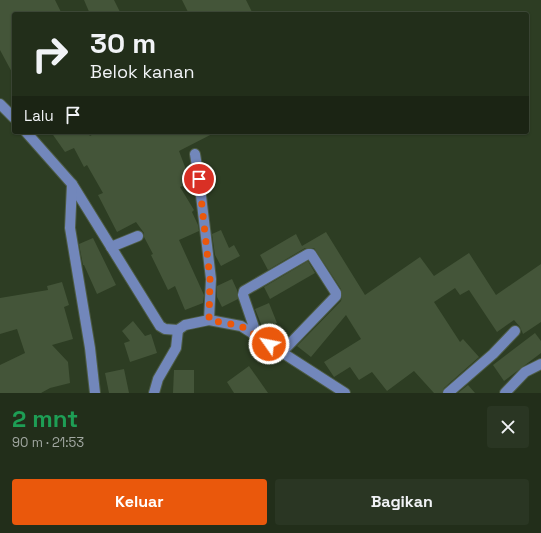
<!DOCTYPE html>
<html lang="id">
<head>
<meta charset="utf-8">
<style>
  body { margin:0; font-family:"Space Grotesk",sans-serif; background:#2a3623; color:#f1f3f6; height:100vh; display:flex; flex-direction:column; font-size:15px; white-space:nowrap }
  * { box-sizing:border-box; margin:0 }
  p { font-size:13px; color:#a2a8a2 }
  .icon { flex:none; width:22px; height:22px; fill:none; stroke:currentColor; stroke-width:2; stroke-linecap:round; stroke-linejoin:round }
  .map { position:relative; height:393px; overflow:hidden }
  .panel { display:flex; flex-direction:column; background:#222e1a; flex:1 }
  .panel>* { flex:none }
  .banner { position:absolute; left:12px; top:12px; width:517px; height:122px; border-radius:4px; box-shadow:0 1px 3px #0004,0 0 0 1px #3f4a39; background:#222e1a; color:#f1f3f6; overflow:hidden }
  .pin { position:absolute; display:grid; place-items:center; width:34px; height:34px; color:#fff; margin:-17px; border:2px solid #fff; border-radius:50%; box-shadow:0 1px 4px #0007 }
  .me { position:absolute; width:44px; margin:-22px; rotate:303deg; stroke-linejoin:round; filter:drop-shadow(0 0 3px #0008) }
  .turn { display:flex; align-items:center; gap:14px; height:84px; padding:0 12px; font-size:18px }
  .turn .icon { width:52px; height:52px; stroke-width:2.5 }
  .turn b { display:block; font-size:28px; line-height:34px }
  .then { display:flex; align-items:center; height:38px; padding:0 12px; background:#0003; gap:8px; font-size:15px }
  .round { display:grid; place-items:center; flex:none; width:42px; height:42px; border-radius:4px; background:#2a3623 }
  .summary { display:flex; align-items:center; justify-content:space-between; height:68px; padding:0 12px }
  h1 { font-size:24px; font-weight:800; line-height:30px; color:#1e9e55 }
  .primary-button { display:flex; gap:8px; margin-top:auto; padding:8px 12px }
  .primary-button a { flex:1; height:46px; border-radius:4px; background:#ea580c; color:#fff; font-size:16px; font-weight:800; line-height:46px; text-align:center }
  .primary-button a+a { background:#2a3623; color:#f1f3f6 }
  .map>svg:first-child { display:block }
  .building { fill:#445539 }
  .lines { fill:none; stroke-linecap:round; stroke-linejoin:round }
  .minor-casing { stroke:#4c5b43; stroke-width:12 }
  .minor { stroke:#7287bb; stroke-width:10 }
  .route { stroke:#ea580c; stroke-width:7; stroke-dasharray:0 12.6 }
</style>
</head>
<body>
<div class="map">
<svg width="541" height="393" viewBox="0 0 541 393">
  <rect width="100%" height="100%" fill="#2d3d23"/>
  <g class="building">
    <polygon points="0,0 55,0 62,14 14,14 14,76 0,50"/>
    <polygon points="84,0 114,0 121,14 90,14"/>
    <polygon points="182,0 246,0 253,14 189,14"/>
    <polygon points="51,132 87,132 90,136 97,132 216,132 179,151 191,183 180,187 194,210 192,212 198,225 199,231 179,240 204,295 203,303 185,310 175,286 168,290 151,255 153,254 144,237 144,233 136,222 117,232 98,195 103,193 87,165 84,167 74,148 65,152"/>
    <polygon points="221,230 229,248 234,245 240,256 221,266 215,255 212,234"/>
    <polygon points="326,232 365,295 420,257 434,276 469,253 496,295 541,264 541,322 523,334 520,327 514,320 497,332 469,290 460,295 455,288 434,302 460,342 463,339 479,357 444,388 442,393 434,393 414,371 387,391 372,372 359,380 350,367 334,377 324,362 361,339 346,315 311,357 297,346 341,301 342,296 341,289 314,248 305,248 268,270 260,255 296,234 302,246"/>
    <polygon points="93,238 116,285 97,294 84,265 83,265 79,244"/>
    <polygon points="308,261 315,273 270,299 264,287"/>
    <polygon points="232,279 237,290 238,299 222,307 217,297 217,286"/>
    <polygon points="62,282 69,305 64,307 73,339 52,345 68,362 70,383 50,388 41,393 0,393 0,365 25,353 17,329 0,334 0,298 48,290 47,286"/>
    <polygon points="269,303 277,323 263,329 255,309"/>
    <polygon points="133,321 145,336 151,334 157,353 130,362 124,343 130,341 122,331"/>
    <polygon points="535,333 541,341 541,353 504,381 493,365"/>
    <polygon points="249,366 268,393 234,393 227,382"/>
    <polygon points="124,369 129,393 109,393 105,373"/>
    <polygon points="174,370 194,370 194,393 173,393"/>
    <polygon points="468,385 475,393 458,393"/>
  </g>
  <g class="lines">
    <g class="minor-casing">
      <g id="minor">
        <polyline points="0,104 14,118"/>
        <polyline points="26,132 72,184 160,326 165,329 178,330 185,325 209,320 241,326 345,393"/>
        <polyline points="195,154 199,179 211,279 209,320"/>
        <polyline points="72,184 70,228 90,348 95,393"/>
        <polyline points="111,247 138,236"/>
        <polyline points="257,336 243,295 244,291 308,254 311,254 336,293 336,296 282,352"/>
        <polyline points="154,393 158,379 176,348 178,330"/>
        <polyline points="448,393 493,354 515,331"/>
        <polyline points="505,393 525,372 541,364"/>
      </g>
    </g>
    <use href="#minor" class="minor"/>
  </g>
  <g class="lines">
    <polyline class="route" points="199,179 210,279 209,320 241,326 269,344"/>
  </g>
</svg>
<div class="pin" style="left:199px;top:179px;background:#d93025"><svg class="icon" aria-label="arrive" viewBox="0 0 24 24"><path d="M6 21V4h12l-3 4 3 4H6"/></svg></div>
<svg class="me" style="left:269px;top:344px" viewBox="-20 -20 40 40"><circle r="17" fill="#ea580c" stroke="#fff" stroke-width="3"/><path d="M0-11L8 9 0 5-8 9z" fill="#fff"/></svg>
<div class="banner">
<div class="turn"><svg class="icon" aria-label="right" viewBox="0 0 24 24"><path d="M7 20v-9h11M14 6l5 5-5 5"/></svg><div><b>30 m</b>Belok kanan</div></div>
<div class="then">Lalu<svg class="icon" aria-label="arrive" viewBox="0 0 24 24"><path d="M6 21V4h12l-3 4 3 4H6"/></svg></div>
</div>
</div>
<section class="panel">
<div class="summary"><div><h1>2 mnt</h1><p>90 m · 21:53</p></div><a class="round"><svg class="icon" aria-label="close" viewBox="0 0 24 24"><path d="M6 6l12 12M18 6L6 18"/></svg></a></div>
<div class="primary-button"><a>Keluar</a><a>Bagikan</a></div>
</section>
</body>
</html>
